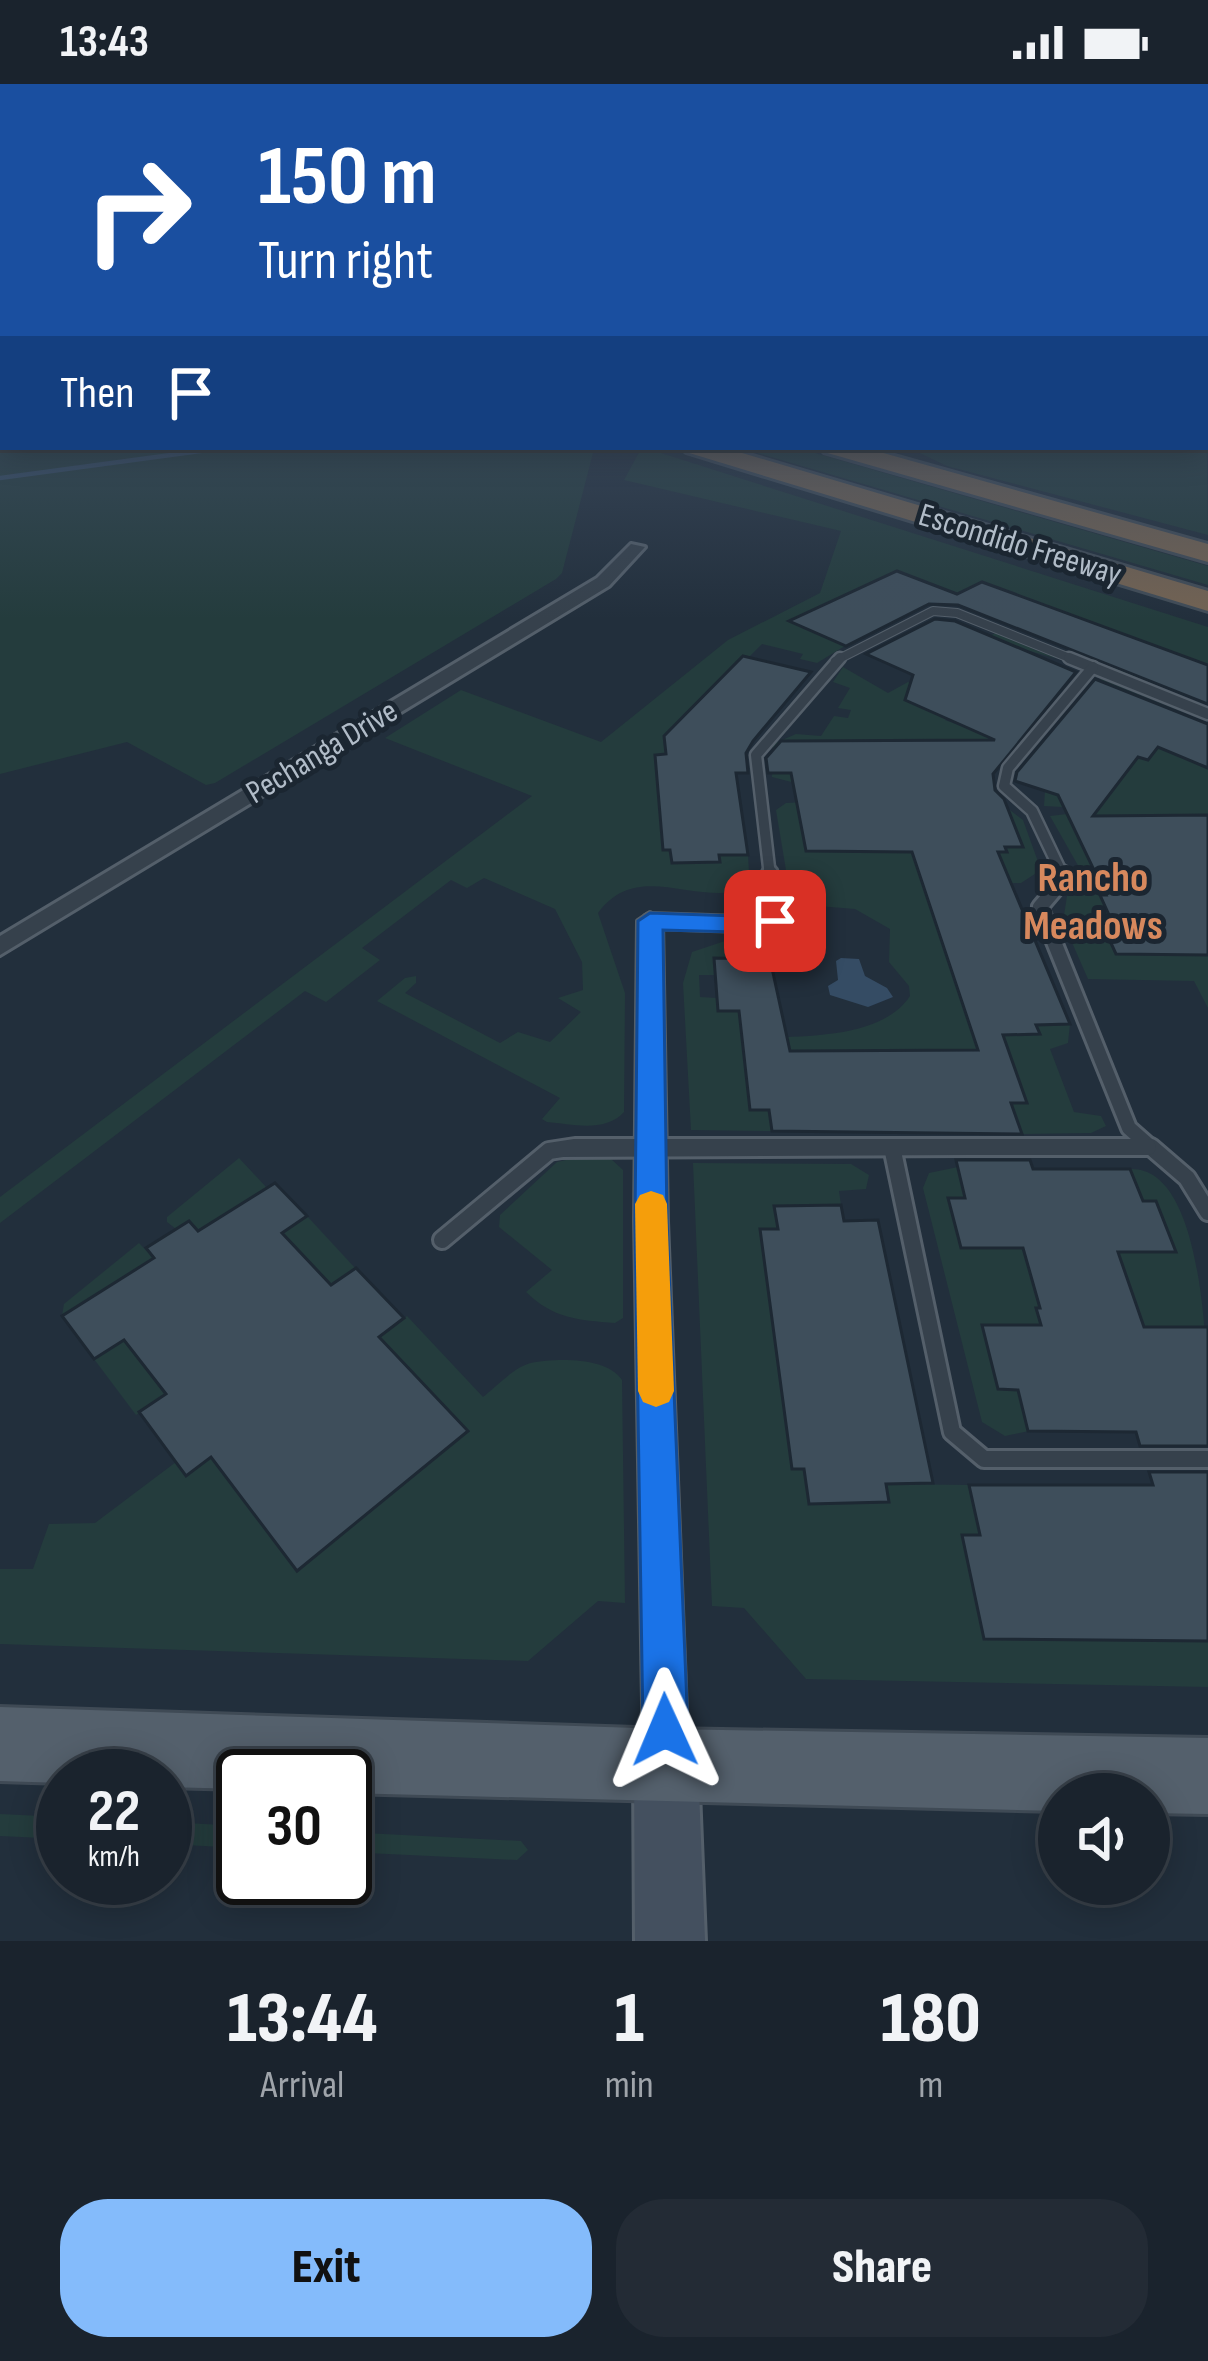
<!DOCTYPE html>
<html lang="en">
<head>
<meta charset="utf-8">
<style>
  body { margin:0; font-family:"Sofia Sans Condensed",sans-serif; background:#232b35; color:#f1f3f6; height:100vh; display:flex; flex-direction:column; font-size:45px; white-space:nowrap }
  * { box-sizing:border-box; margin:0 }
  p { font-size:39px; color:#9fa4aa }
  .icon { flex:none; width:66px; height:66px; fill:none; stroke:currentColor; stroke-width:2; stroke-linecap:round; stroke-linejoin:round }
  .map { position:relative; height:1857px; overflow:hidden }
  .sheet { display:flex; flex-direction:column; background:#1a232d; flex:1 }
  .sheet>* { flex:none }
  .hud { position:absolute; left:0px; top:0px; width:1209px; height:366px; box-shadow:0 6px 30px #0003,0 0 0 3px #384049; background:#1a4fa0; color:#fff; overflow:hidden }
  .tools { position:absolute; left:1038px; top:1689px; display:grid; gap:24px }
  .tools a { display:grid; place-items:center; width:132px; height:132px; border-radius:50%; background:#1a232d; box-shadow:0 6px 30px #0003,0 0 0 3px #384049; font-size:60px }
  .speed { position:absolute; left:36px; top:1665px; display:flex; gap:24px; font-size:60px; font-weight:700; text-align:center }
  .speed>* { display:grid; place-content:center; width:156px; height:156px; border-radius:50%; background:#1a232d; box-shadow:0 6px 30px #0003,0 0 0 3px #384049; line-height:1 }
  .speed small { font-size:30px; font-weight:400 }
  .speed .limit { border:6px solid #111; border-radius:18px; background:#fff; color:#111 }
  .pin { position:absolute; display:grid; place-items:center; width:102px; height:102px; color:#fff; margin:-51px; border-radius:24px; box-shadow:0 6px 18px #0006 }
  .me { position:absolute; width:132px; margin:-66px; rotate:359deg; stroke-linejoin:round; filter:drop-shadow(0 0 9px #0008) }
  .turn { display:flex; align-items:center; gap:42px; height:252px; padding:0 60px; font-size:54px }
  .turn .icon { width:156px; height:156px; stroke-width:2.5 }
  .turn b { display:block; font-size:84px; line-height:102px }
  .then { display:flex; align-items:center; height:114px; padding:0 60px; background:#0003; gap:24px; font-size:45px }
  .eta { display:flex; justify-content:space-evenly; align-items:center; height:204px; text-align:center }
  .eta b { font-size:72px; font-weight:800; line-height:84px }
  .primary-button { display:flex; gap:24px; margin-top:auto; padding:24px 60px }
  .primary-button a { flex:1; height:138px; border-radius:48px; background:#84bbfb; color:#111; font-size:48px; font-weight:800; line-height:138px; text-align:center }
  .primary-button a+a { background:#232b35; color:#f1f3f6 }
  .status { display:flex; justify-content:space-between; align-items:center; height:84px; padding:0 60px; background:#1a232d; direction:ltr }
  .status svg { height:33px; fill:currentColor }
  .map>svg:first-child { display:block }
  .green { fill:#243c3d }
  .water { fill:#354c64 }
  .lines { fill:none; stroke-linecap:round; stroke-linejoin:round }
  .stream { stroke:#354c64; stroke-width:4.5 }
  .building { fill:#3e4e5b; stroke:#1d2833; stroke-width:3 }
  .service-far3-casing { stroke:#545f6a; stroke-width:10 }
  .service-far2-casing { stroke:#545f6a; stroke-width:15 }
  .service-far1-casing { stroke:#545f6a; stroke-width:20 }
  .service-casing { stroke:#545f6a; stroke-width:22 }
  .minor-casing { stroke:#545f6a; stroke-width:6 }
  .secondary-casing { stroke:#545f6a; stroke-width:6 }
  .primary-casing { stroke:#3f4a55; stroke-width:6 }
  .motorway-casing { stroke:#414c57; stroke-width:6 }
  .service-far3 { stroke:#36414c; stroke-width:8 }
  .service-far2 { stroke:#36414c; stroke-width:10 }
  .service-far1 { stroke:#36414c; stroke-width:14 }
  .service { stroke:#36414c; stroke-width:16 }
  .minor { fill:#36414c; fill-rule:evenodd }
  .secondary { fill:#44505f; fill-rule:evenodd }
  .primary { fill:#54606c; fill-rule:evenodd }
  .motorway { fill:#736353; fill-rule:evenodd }
  .route { fill:#1a73e8; stroke:#114b97; stroke-width:3 }
  .slow { fill:#f59e0b }
  .labels { text-anchor:middle; dominant-baseline:central; stroke-width:10; stroke-linejoin:round; paint-order:stroke }
  .far-street-label { font-size:33px; fill:#b1bcc8; stroke:#1b2631 }
  .neighbourhood-label { font-size:42px; font-weight:bold; fill:#d7885d; stroke:#1b2631 }
</style>
</head>
<body>
<div class="status"><b>13:43</b><svg viewBox="0 0 49 12"><path d="M0 12V9h3v3zM5 12V6h3v6zM10 12V3h3v9zM15 12V0h3v12zM26 1h20v11H26zM47 4h2v5h-2z"/></svg></div>
<div class="map">
<svg width="1208" height="1857" viewBox="0 0 1208 1857">
  <rect width="100%" height="100%" fill="#222f3c"/>
  <g class="green">
    <polygon points="0,275 3,363 611,363 593,369 562,489 556,495 215,699 206,701 127,658 0,690"/>
    <polygon points="1206,301 1208,451 947,382 907,363 1206,363"/>
    <path d="M642,363L1208,543V581L1163,564L1139,596L1106,583L1130,553L982,498L959,510L791,536L827,554L853,557L817,579L800,575L803,570L762,560L749,573L743,572L691,625L759,650L752,657L655,671L663,765L670,766L672,778H719V771H748L750,804C696,824 638,774 598,829L625,909L624,1028C605,1049 572,1040 547,1038L542,1035L560,1014L377,917L405,894L416,892V899L405,909L500,959L518,948L550,958L581,928L558,914L583,906L582,878L555,825L484,794L467,804L451,796L362,864L380,876L326,918L305,907L0,1139V1113L532,712L385,654L461,606L601,658L728,556L820,509L841,447L624,396Z"/>
    <polygon points="737,363 794,363 1208,482 1208,501"/>
    <polygon points="995,549 1058,575 1019,564 945,636 991,653 985,659 796,689 799,700 772,693 773,660 796,650 821,652 834,632 848,634 851,626 838,624 850,604 833,598 843,583 888,609 908,598 915,601"/>
    <path d="M1101,595L1181,628L1174,632L1199,680L1208,684V731L1110,786L1080,785L1050,732L1067,730L1062,723L1044,722L1045,707C1107,728 1100,723 1138,673L1148,676L1170,647L1095,598Z"/>
    <path d="M806,718L800,736L806,767L1006,768L1005,763L1023,762L1013,738H1002V720L1023,736L1041,786L1021,799L987,800L984,951L1039,950L1036,941L1070,940L1068,959L1050,965L1074,1028L1101,1032L1106,1042L1091,1049L1021,1050L1011,1019L1027,1018L1013,978H979L974,966L792,967L744,974L750,1025L769,1026L772,1047L691,1046L683,899L692,868L728,856L825,859L809,871H761V875L715,891H699L700,913L717,914L719,927L752,928L758,954C803,952 882,955 910,912L909,902L889,878L890,845L855,825L818,822L812,791L786,786L776,726L786,719Z"/>
    <polygon points="1078,809 1100,811 1109,831 1099,832 1116,870 1208,871 1208,924 1194,897 1088,895 1063,838 1067,812"/>
    <polygon points="239,1074 267,1104 198,1147 189,1137 176,1145 167,1138 167,1133"/>
    <path d="M575,1074L611,1075L623,1086V1234L615,1239C578,1236 554,1235 526,1208L552,1186L499,1143L500,1131L557,1078Z"/>
    <polygon points="693,1079 851,1080 869,1091 866,1105 839,1107 841,1121 775,1122 778,1145 760,1146 791,1384 804,1385 809,1420 888,1418 886,1400 969,1401 980,1451 962,1452 984,1554 1208,1557 1208,1603 806,1595 744,1524 712,1522"/>
    <path d="M958,1083L965,1114L949,1115L961,1164H1023L1029,1182L1118,1168L1143,1117L1130,1085C1208,1082 1208,1287 1208,1350H1136L1118,1297H1100L1116,1348L1029,1347L1005,1352L982,1338L923,1104L929,1089Z"/>
    <polygon points="307,1132 355,1184 331,1201 282,1149"/>
    <polygon points="139,1159 158,1179 116,1198 62,1232 64,1220"/>
    <path d="M407,1232L483,1313C496,1303 514,1283 531,1279C557,1274 607,1273 622,1296L625,1519L598,1517L528,1577L0,1560V1485H33L49,1440L95,1439L176,1378L186,1392L211,1373L467,1347L379,1253Z"/>
    <polygon points="124,1256 166,1310 136,1331 94,1275"/>
    <polygon points="0,1730 63,1733 63,1755 0,1752"/>
    <polygon points="165,1738 243,1742 243,1764 165,1760"/>
    <polygon points="345,1748 521,1757 528,1766 517,1776 345,1768"/>
  </g>
  <polygon class="water" points="841,874 859,875 865,892 887,904 893,913 868,923 830,911 828,902 838,896 836,877"/>
  <g class="lines">
    <polyline class="stream" points="0,394 230,363"/>
  </g>
  <g class="building">
    <polygon points="897,487 957,510 982,498 1208,581 1208,620 958,521 929,520 846,562 789,537"/>
    <polygon points="935,535 955,537 1076,588 993,690 995,706 1004,715 1023,763 1005,763 1007,768 998,768 1070,940 1036,941 1040,950 1003,951 1027,1019 1011,1019 1022,1050 772,1047 769,1026 750,1026 739,927 718,927 714,874 770,875 790,967 978,966 912,768 806,767 791,689 768,689 766,674 781,657 995,656 905,616 913,591 866,570"/>
    <polygon points="743,572 811,588 753,657 746,669 748,689 736,689 748,771 719,771 720,778 672,779 670,766 663,766 655,671 666,670 664,652"/>
    <polygon points="1095,595 1208,640 1208,684 1158,663 1148,676 1138,673 1093,732 1208,731 1208,871 1116,870 1098,831 1109,831 1100,811 1106,811 1058,711 1015,697 1017,688"/>
    <polygon points="956,1076 1030,1076 1033,1085 1130,1085 1143,1117 1156,1117 1176,1168 1118,1168 1144,1243 1208,1243 1208,1362 1140,1362 1136,1348 1028,1347 1018,1306 998,1305 982,1241 1041,1241 1036,1224 1040,1224 1023,1164 961,1164 948,1114 965,1114"/>
    <polygon points="275,1099 307,1132 282,1149 331,1201 356,1184 404,1234 379,1253 468,1347 297,1487 211,1373 186,1392 139,1328 166,1310 124,1256 94,1275 62,1232 154,1174 146,1164 189,1137 198,1147"/>
    <polygon points="841,1121 844,1137 878,1136 933,1399 886,1400 889,1418 809,1420 804,1385 792,1385 760,1145 778,1145 774,1122"/>
    <polygon points="1149,1388 1208,1388 1208,1557 984,1555 962,1451 980,1451 969,1401 1153,1401"/>
  </g>
  <g class="lines">
    <g class="service-far3-casing">
      <polyline id="service-far3" points="835,577 933,527 957,529 1077,577"/>
    </g>
    <g class="service-far2-casing">
      <g id="service-far2">
        <polyline points="1069,574 1208,630"/>
        <polyline points="770,792 756,671 840,574"/>
        <polyline points="1063,792 1032,727 1004,702 1008,684 1093,583"/>
      </g>
    </g>
    <g class="service-far1-casing">
      <g id="service-far1">
        <polyline points="1062,789 1063,796 1040,823 1129,1044 1154,1066"/>
        <polyline points="650,837 769,841 775,837 770,789"/>
        <polyline points="558,1066 1148,1063"/>
      </g>
    </g>
    <g class="service-casing">
      <g id="service">
        <polyline points="892,1063 952,1348 984,1375 1208,1375"/>
        <polyline points="1151,1063 1187,1094 1208,1128"/>
        <polyline points="442,1156 549,1067 575,1063 1148,1063"/>
      </g>
    </g>
    <g class="minor-casing">
      <g id="minor">
        <polygon points="631,460 645,463 609,502 0,871 0,852 597,494"/>
        <polygon points="650,829 662,837 667,1137 688,1679 682,1695 666,1701 650,1695 644,1679 635,1137 638,837"/>
      </g>
    </g>
    <g class="secondary-casing">
      <polygon id="secondary" points="666,1650 689,1659 698,1682 705,1857 635,1857 634,1682 643,1659"/>
    </g>
    <g class="primary-casing">
      <polygon id="primary" points="0,1623 666,1645 1208,1654 1208,1730 1149,1729 1149,1710 1059,1710 1059,1727 345,1709 345,1692 243,1692 243,1705 165,1703 165,1692 63,1692 63,1699 0,1697"/>
    </g>
    <g class="motorway-casing">
      <g id="motorway">
        <polygon points="682,363 722,363 1208,507 1208,527 686,368"/>
        <polygon points="820,363 862,363 1208,460 1208,478 824,368"/>
      </g>
    </g>
    <use href="#service-far3" class="service-far3"/>
    <use href="#service-far2" class="service-far2"/>
    <use href="#service-far1" class="service-far1"/>
    <use href="#service" class="service"/>
    <use href="#minor" class="minor"/>
    <use href="#secondary" class="secondary"/>
    <use href="#primary" class="primary"/>
    <use href="#motorway" class="motorway"/>
  </g>
  <linearGradient id="sky" x2="0" y2="1"><stop stop-color="#131a21"/><stop offset="0.51" stop-color="#3e4d61"/><stop offset="1" stop-color="#3e4d61" stop-opacity="0"/></linearGradient>
  <rect width="1208" height="535" fill="url(#sky)"/>
  <polygon class="route" points="650,829 764,833 775,829 788,837 770,849 663,846 667,1137 688,1646 681,1662 665,1669 650,1662 643,1646 635,1137 638,837"/>
  <polygon class="slow" points="651,1107 663,1111 667,1120 674,1307 669,1318 656,1323 643,1318 638,1307 635,1120 640,1111"/>
  <g class="labels">
    <g class="far-street-label">
      <text transform="translate(1020 461) rotate(17)">Escondido Freeway</text>
      <text transform="translate(322 668) rotate(-31)">Pechanga Drive</text>
    </g>
    <g class="neighbourhood-label">
      <text x="1093" y="794">Rancho<tspan x="1093" dy="48">Meadows</tspan></text>
    </g>
  </g>
</svg>
<div class="tools">
<a><svg class="icon" aria-label="sound" viewBox="0 0 24 24"><path d="M4 9h4l5-4v14l-5-4H4zM17 9q2 3 0 6"/></svg></a>
</div>
<div class="speed"><div>22<small>km/h</small></div><div class="limit">30</div></div>
<div class="pin" style="left:775px;top:837px;background:#d93025"><svg class="icon" aria-label="arrive" viewBox="0 0 24 24"><path d="M6 21V4h12l-3 4 3 4H6"/></svg></div>
<svg class="me" style="left:665px;top:1646px" viewBox="-20 -20 40 40"><path d="M0-17L14 15 0 8-14 15z" fill="#1a73e8" stroke="#fff" stroke-width="4"/></svg>
<div class="hud">
<div class="turn"><svg class="icon" aria-label="right" viewBox="0 0 24 24"><path d="M7 20v-9h11M14 6l5 5-5 5"/></svg><div><b>150 m</b>Turn right</div></div>
<div class="then">Then<svg class="icon" aria-label="arrive" viewBox="0 0 24 24"><path d="M6 21V4h12l-3 4 3 4H6"/></svg></div>
</div>
</div>
<section class="sheet">
<div class="eta">
<div><b>13:44</b><p>Arrival</p></div>
<div><b>1</b><p>min</p></div>
<div><b>180</b><p>m</p></div>
</div>
<div class="primary-button"><a>Exit</a><a>Share</a></div>
</section>
</body>
</html>
